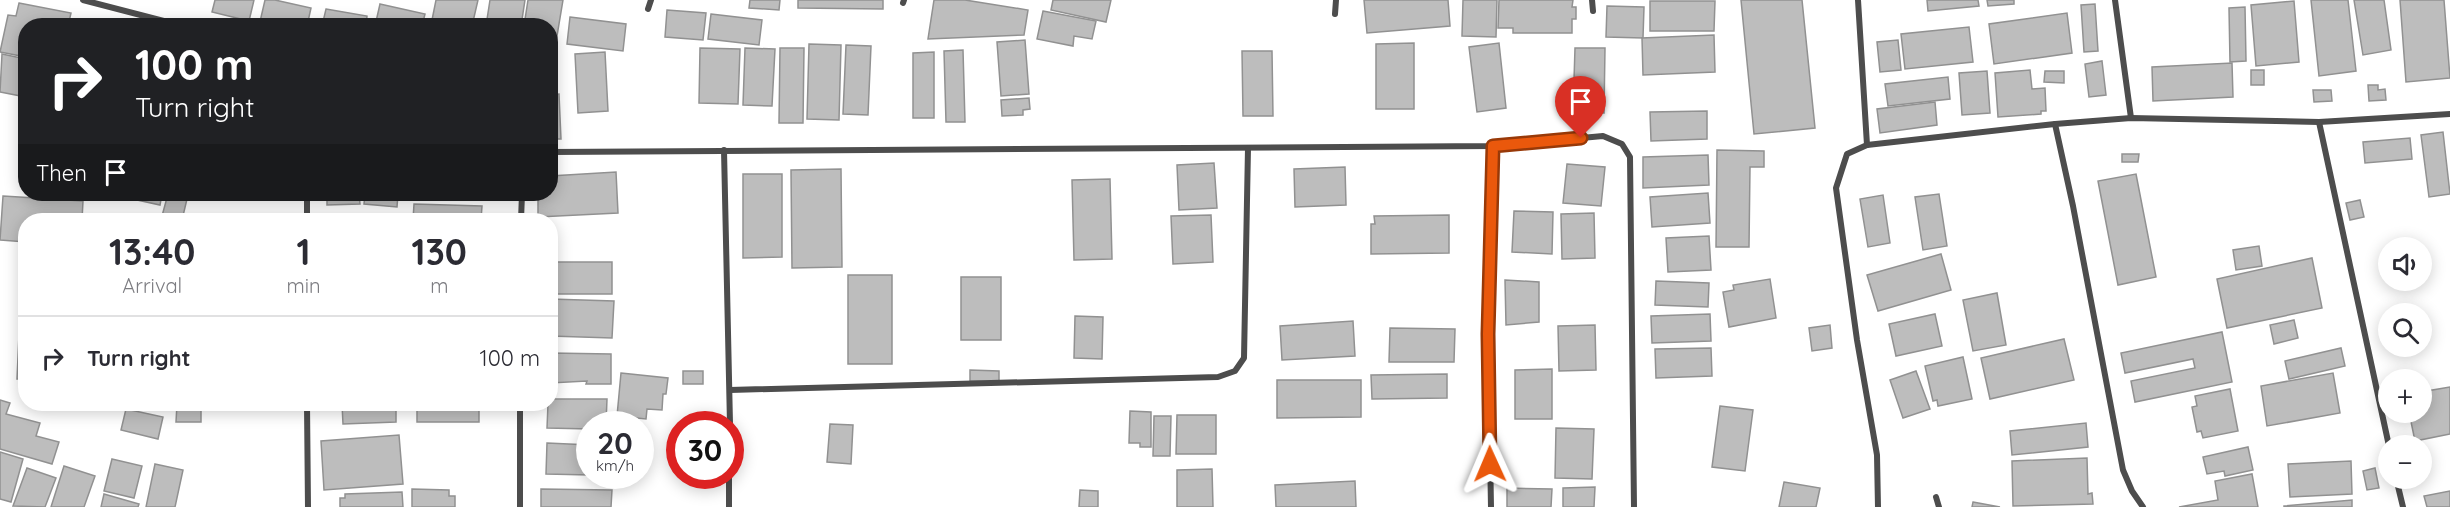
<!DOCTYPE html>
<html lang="en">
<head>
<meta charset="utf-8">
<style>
  body { margin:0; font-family:Quicksand,sans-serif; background:#f7f7f7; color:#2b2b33; height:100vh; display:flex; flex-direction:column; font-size:22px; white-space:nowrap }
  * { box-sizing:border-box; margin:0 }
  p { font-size:20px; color:#7c7c81 }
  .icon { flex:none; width:33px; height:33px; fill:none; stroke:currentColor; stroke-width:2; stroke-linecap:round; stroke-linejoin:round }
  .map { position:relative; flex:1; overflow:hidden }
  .sheet { position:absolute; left:18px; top:213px; width:540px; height:198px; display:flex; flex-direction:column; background:#fff; border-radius:24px; box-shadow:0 3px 15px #0003 }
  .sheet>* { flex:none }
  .guide { position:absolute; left:18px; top:18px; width:540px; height:183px; border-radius:24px; box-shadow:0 3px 15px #0003; background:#202124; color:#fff; overflow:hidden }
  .buttons { position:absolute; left:2378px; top:237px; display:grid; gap:12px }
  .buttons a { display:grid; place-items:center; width:54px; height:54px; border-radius:50%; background:#fff; box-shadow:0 3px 15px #0003; font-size:30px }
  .speed { position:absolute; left:576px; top:411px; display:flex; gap:12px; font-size:30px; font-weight:700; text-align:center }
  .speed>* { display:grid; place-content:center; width:78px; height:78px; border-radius:50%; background:#fff; box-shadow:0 3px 15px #0003; line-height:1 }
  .speed small { font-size:15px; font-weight:400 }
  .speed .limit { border:9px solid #d22; background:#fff; color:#111 }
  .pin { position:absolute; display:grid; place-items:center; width:51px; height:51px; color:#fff; margin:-62px -26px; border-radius:50% 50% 50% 0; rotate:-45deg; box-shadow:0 0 6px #0007 }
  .pin .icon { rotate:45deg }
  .me { position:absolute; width:66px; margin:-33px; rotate:359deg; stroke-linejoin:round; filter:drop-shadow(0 0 4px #0008) }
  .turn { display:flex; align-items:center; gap:21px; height:126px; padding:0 18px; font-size:27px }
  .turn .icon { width:78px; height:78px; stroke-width:2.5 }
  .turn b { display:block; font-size:42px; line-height:51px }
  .then { display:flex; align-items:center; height:57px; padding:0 18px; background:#0003; gap:12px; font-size:22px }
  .eta { display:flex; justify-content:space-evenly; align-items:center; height:102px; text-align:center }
  .eta b { font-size:36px; font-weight:800; line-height:42px }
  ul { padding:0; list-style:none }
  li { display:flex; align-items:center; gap:18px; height:84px; padding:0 18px; border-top:2px solid #e1e1e2 }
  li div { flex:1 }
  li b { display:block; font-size:22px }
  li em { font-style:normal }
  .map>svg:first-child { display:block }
  .building { fill:#bdbdbd; stroke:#919191; stroke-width:1.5 }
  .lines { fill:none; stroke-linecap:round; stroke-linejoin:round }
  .minor { stroke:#4d4d4d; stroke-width:6 }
  .route-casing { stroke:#983908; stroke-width:15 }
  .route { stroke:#ea580c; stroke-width:10 }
</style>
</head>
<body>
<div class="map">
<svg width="2450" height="507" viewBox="0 0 2450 507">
  <rect width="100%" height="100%" fill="#fff"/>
  <g class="building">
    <polygon points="215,0 254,0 249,21 212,12"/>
    <polygon points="265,0 275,0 311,8 307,26 259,26"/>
    <polygon points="436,0 478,0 472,26 459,26 432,20"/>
    <polygon points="490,0 525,0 521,26 486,26"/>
    <polygon points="528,0 563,0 555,48 550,48 550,26 524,26"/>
    <polygon points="750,0 780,0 779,10 749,8"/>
    <polygon points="798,0 883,0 883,9 798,8"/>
    <polygon points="934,0 965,0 1028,10 1024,35 928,39"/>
    <polygon points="1053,0 1111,0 1106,22 1051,10"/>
    <polygon points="1364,0 1448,0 1450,26 1367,33"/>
    <polygon points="1463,0 1497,0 1496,37 1462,36"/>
    <polygon points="1499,0 1573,0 1572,7 1576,7 1576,19 1572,19 1572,33 1513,33 1513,28 1498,28"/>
    <polygon points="1741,0 1802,0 1815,128 1754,134"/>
    <polygon points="1927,0 1978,0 1979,6 1928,11"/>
    <polygon points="1987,0 2014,0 2014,4 1988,6"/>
    <polygon points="2311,0 2348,0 2356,71 2319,76"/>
    <polygon points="2354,0 2384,0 2391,50 2363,55"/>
    <polygon points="2400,0 2444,0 2450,78 2406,82"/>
    <polygon points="1650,1 1715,1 1714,31 1650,31"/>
    <polygon points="2294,1 2299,62 2256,66 2251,5"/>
    <polygon points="19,3 71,13 68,26 26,26 26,57 0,52 8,15 16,16"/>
    <polygon points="380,4 425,14 422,26 375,26"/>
    <polygon points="2095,4 2098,51 2084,52 2081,5"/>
    <polygon points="1607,6 1644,7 1643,38 1606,37"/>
    <polygon points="2245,7 2246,61 2230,62 2229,8"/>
    <polygon points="326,9 367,16 366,26 322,26"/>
    <polygon points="667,10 706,13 703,40 665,37"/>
    <polygon points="1043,11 1096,21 1092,39 1074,36 1073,46 1037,39"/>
    <polygon points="2067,13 2072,53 1994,64 1989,24"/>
    <polygon points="711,14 762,20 759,45 708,39"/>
    <polygon points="570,17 626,24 623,51 567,44"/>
    <polygon points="1969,27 1973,62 1905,69 1901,34"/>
    <polygon points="1714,35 1715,72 1643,75 1642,38"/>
    <polygon points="1025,40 1029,94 1001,96 997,42"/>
    <polygon points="1898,40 1901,70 1880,72 1877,42"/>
    <polygon points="1414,43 1414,109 1376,109 1376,44"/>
    <polygon points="1499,43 1506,108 1477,112 1469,47"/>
    <polygon points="809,44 841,45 839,120 807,119"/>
    <polygon points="846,45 871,46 868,115 843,114"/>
    <polygon points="700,48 740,49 738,104 699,103"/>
    <polygon points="745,48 775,49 772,106 743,105"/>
    <polygon points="780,48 804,48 803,123 779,123"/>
    <polygon points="1575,48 1605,48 1604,113 1573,112"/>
    <polygon points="963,50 965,122 946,122 944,51"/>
    <polygon points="1242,51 1272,51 1273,116 1243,116"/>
    <polygon points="605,52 608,111 578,113 575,54"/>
    <polygon points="934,52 934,118 913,118 913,53"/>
    <polygon points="2,54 26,59 26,97 0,92"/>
    <polygon points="2102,61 2106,95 2089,97 2085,64"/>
    <polygon points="2232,63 2233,97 2153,101 2152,67"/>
    <polygon points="2030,70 2032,89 2045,88 2046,111 2041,111 2041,114 1998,117 1995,73"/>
    <rect x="2251" y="70" width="13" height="15"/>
    <polygon points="1987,71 1990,113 1962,115 1959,73"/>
    <polygon points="2045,71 2064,71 2064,83 2044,82"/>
    <polygon points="1948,77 1950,99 1888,106 1885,84"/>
    <polygon points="2368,85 2378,85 2378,90 2385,89 2386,100 2369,101"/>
    <polygon points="2313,90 2331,90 2332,101 2314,102"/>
    <polygon points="559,94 561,139 550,139 550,95"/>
    <polygon points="1029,98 1030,109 1023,110 1023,115 1002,116 1001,100"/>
    <polygon points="1935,102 1937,125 1880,133 1877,109"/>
    <polygon points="1707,111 1707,139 1651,141 1650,112"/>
    <polygon points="2443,132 2450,194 2429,197 2421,135"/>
    <polygon points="2410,138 2412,159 2365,163 2363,142"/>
    <polygon points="1717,150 1764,151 1764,167 1750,167 1749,247 1716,247"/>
    <polygon points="2122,154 2139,154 2138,162 2122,162"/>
    <polygon points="1708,155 1709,185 1643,188 1643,157"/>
    <polygon points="1214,163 1217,208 1179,210 1177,165"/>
    <polygon points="1567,164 1605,167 1601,206 1563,203"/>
    <polygon points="1345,167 1346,205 1295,207 1294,169"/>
    <polygon points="841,169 842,267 792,268 791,170"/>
    <polygon points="616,172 618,213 538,217 538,194 550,194 550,176"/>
    <polygon points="743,174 782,174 782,257 743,258"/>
    <polygon points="2136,174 2156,277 2118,285 2098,181"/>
    <polygon points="1110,179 1112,259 1074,260 1072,180"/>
    <polygon points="1708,193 1710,223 1652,227 1650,197"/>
    <polygon points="110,194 162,194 160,205"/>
    <polygon points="168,194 187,199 182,220 162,216"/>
    <polygon points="327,194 359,194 360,204 327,205"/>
    <polygon points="365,194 398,194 397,207 364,204"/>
    <polygon points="413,194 482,194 482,197 413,199"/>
    <polygon points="1939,194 1947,246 1923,250 1915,197"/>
    <polygon points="1883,195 1890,243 1868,247 1860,199"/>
    <polygon points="3,196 83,201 82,220 26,220 26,242 0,240"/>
    <polygon points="2360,200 2364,217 2350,220 2346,203"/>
    <polygon points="414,204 482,206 481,220 413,220"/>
    <polygon points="1514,211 1553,212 1552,254 1512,252"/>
    <polygon points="1594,213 1595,258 1562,259 1561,214"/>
    <polygon points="1211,215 1213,262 1173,264 1171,216"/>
    <polygon points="1449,215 1449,253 1371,254 1371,224 1375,224 1374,216"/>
    <polygon points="1709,236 1711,270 1668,272 1666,238"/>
    <polygon points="2259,246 2262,266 2236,270 2233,250"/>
    <polygon points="1941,254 1951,290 1878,311 1867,275"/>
    <polygon points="2312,258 2322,308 2227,328 2217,279"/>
    <rect x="550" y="262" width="62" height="32"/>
    <rect x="848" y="275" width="44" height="89"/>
    <rect x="961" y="277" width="40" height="63"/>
    <polygon points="1770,279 1776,318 1729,327 1723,292 1734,290 1733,285"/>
    <polygon points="1505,280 1539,282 1539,322 1506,325"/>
    <polygon points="1656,281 1709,283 1708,307 1655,305"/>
    <polygon points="1997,293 2006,345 1973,351 1963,300"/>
    <polygon points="550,299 614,301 612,338 550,336"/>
    <polygon points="20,312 26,312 26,379 17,379"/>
    <polygon points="1710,314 1711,341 1652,343 1651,316"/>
    <polygon points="1935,314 1942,346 1896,356 1889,324"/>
    <polygon points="1075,316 1103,317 1102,359 1074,358"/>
    <polygon points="2294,320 2298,338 2274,344 2270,325"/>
    <polygon points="1353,321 1355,356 1282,360 1280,326"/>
    <polygon points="1595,325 1596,370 1559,371 1558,326"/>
    <polygon points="1830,325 1832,348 1812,351 1809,328"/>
    <polygon points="1390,328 1455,329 1454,362 1389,362"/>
    <polygon points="2222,332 2232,382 2135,402 2131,381 2195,368 2193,359 2125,373 2121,353"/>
    <polygon points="2064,339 2074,380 1990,399 1981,358"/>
    <polygon points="1711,348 1712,376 1656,378 1655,349"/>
    <polygon points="2341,348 2345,366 2289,379 2285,361"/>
    <polygon points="550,353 611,354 611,384 586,384 587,381 550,383"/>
    <polygon points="1963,357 1972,399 1938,406 1937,400 1933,401 1925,366"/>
    <polygon points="1552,369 1552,419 1515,419 1515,370"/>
    <polygon points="970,370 999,371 999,382 970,381"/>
    <rect x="683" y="371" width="20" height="13"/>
    <polygon points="1916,371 1930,409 1903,418 1890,380"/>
    <polygon points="621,373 668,378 666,394 663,394 662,410 647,409 646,419 617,416"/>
    <polygon points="2333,373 2340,413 2267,426 2261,386"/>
    <polygon points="1447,374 1447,398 1372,399 1371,375"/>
    <polygon points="1277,380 1361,380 1361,417 1277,418"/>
    <polygon points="2450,387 2450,434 2415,441 2409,412 2421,412 2421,392"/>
    <polygon points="2230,389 2238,431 2203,438 2201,431 2197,432 2192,407 2197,406 2195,396"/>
    <polygon points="550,399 607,399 606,424 590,424 590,429 547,428 548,404 550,404"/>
    <polygon points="0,400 10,403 6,414 40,423 36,436 59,442 52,464 0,449"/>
    <polygon points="177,404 201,404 201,422 176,422"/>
    <polygon points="342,404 396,404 396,422 343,424"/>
    <rect x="417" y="404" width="62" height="18"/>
    <polygon points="1720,406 1753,410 1745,471 1712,467"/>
    <polygon points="126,409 163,417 158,439 121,430"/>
    <polygon points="1130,411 1151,412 1151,447 1140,447 1140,443 1129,443"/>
    <polygon points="1177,415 1216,415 1216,454 1176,454"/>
    <polygon points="1154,416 1171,416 1170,456 1153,456"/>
    <polygon points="2086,423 2088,447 2012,455 2010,431"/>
    <polygon points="830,424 853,425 851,464 827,462"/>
    <polygon points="1556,428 1594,429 1592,479 1555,478"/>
    <polygon points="399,435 403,484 324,490 321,441"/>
    <polygon points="547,443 590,445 590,475 546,474"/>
    <polygon points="2248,447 2253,470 2225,476 2224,471 2207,474 2203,457"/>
    <polygon points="0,452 23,459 11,502 0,499"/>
    <polygon points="2087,458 2088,494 2092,493 2093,504 2013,506 2012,461"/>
    <polygon points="112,459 142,466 134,498 104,491"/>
    <polygon points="2351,461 2352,494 2290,497 2288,464"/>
    <polygon points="155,464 183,470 175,507 146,507"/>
    <polygon points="64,466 95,476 84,507 51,507"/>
    <polygon points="27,468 56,478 45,507 13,506"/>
    <polygon points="2375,468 2379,488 2367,490 2363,471"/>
    <polygon points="1212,469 1213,507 1177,507 1177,470"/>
    <polygon points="2252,474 2258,507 2179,507 2218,500 2215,481"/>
    <polygon points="1355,481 1356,507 1276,507 1275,485"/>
    <polygon points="1784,482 1820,488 1816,507 1779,507"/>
    <polygon points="1595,487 1594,507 1563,507 1563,488"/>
    <polygon points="1507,488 1552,489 1551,507 1507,507"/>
    <polygon points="412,489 449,490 449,496 455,496 455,507 412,507"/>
    <polygon points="541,489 612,490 611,507 541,507"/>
    <polygon points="1080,490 1098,491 1098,507 1079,507"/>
    <polygon points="2450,491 2450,507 2427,507 2424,496"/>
    <polygon points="402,492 403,507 340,507 340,498 345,498 345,494"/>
    <polygon points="104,494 139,504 138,507 101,507"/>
    <polygon points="2352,500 2352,507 2284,507 2284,506"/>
    <polygon points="1973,502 2000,507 1972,507"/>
  </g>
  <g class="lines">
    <g class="minor">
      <polyline points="83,0 183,26"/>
      <polyline points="1592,0 1593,11"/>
      <polyline points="1858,0 1867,145"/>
      <polyline points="2115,0 2131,118"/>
      <polyline points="903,3 904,0"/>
      <polyline points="648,9 651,0"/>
      <polyline points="1335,14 1336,0"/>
      <polyline points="2319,122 2389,446"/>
      <polyline points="2055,124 2073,206 2123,470 2132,491 2143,507"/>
      <polyline points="724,150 730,424"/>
      <polyline points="550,152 1493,146 1603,136 1622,144 1630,157 1634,507"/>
      <polyline points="307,194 307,220"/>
      <polyline points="521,220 522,194"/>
      <polyline points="730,390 1218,377 1235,371 1244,358 1248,148"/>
      <polyline points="307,404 308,507"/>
      <polyline points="2396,478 2403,507"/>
      <polyline points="1936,497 1939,507"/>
      <polyline points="520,507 520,404"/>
      <polyline points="729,507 729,476"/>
      <polyline points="1491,507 1488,334 1493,146"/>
      <polyline points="1878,507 1877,455 1857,340 1836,188 1847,154 1867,145 2055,124 2131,118 2319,122 2450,114"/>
    </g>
  </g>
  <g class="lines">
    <g class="route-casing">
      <polyline id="route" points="1490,464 1488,334 1493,146 1581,138"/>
    </g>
    <use href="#route" class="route"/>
  </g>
</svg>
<div class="buttons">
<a><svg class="icon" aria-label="sound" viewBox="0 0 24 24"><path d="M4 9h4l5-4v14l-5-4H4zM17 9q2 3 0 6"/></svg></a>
<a><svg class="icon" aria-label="search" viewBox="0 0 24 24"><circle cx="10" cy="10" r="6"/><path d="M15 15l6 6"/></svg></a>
<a>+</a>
<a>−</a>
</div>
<div class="speed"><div>20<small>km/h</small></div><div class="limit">30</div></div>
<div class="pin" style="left:1581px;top:138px;background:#d93025"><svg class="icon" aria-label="arrive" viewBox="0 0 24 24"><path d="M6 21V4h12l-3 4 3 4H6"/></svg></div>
<svg class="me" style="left:1490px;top:464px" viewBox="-20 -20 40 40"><path d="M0-17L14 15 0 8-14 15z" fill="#ea580c" stroke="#fff" stroke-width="4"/></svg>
<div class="guide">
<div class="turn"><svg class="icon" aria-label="right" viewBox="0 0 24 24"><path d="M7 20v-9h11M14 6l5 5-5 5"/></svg><div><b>100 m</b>Turn right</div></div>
<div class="then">Then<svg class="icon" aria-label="arrive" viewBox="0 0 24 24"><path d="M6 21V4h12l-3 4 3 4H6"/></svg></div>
</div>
<section class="sheet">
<div class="eta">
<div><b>13:40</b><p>Arrival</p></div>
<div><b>1</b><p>min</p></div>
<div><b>130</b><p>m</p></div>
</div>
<ul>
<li><svg class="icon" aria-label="right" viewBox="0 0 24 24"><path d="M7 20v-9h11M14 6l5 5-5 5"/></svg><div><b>Turn right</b></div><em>100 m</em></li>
</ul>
</section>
</div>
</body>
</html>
